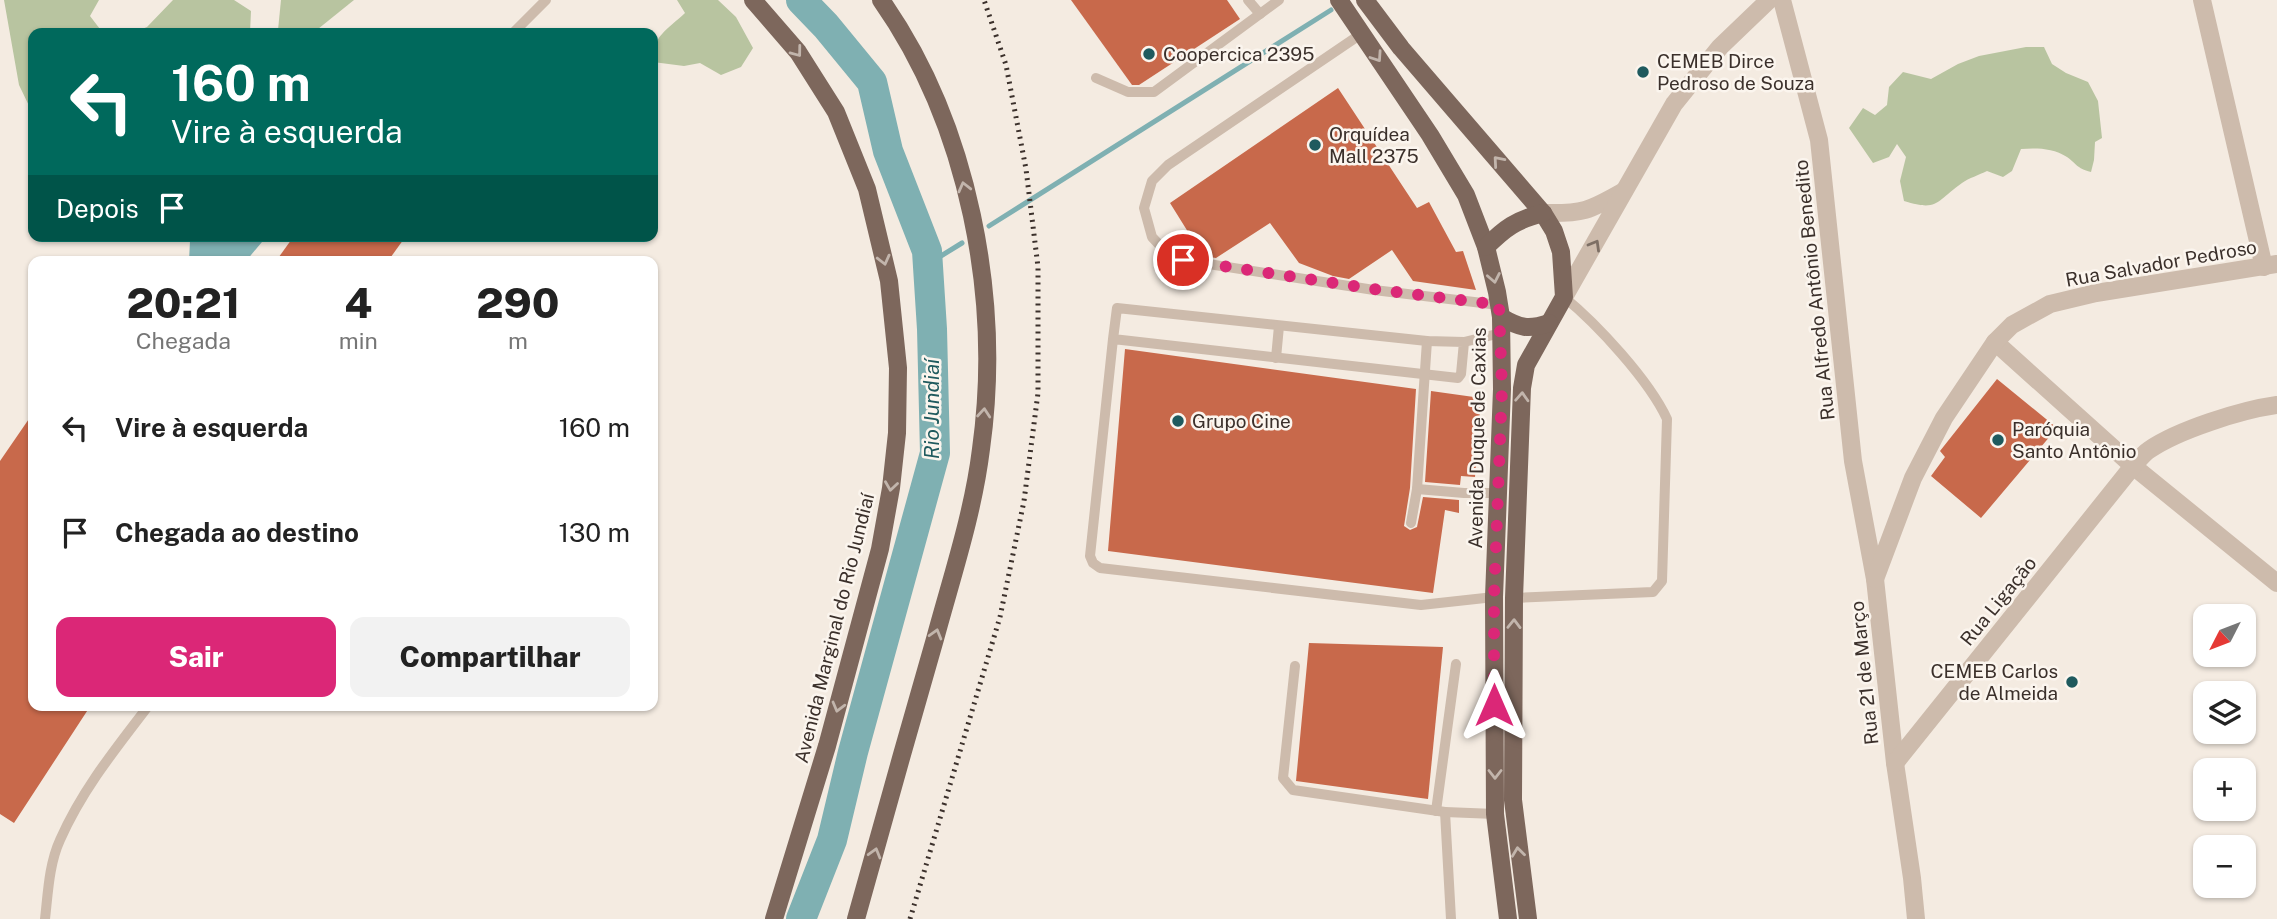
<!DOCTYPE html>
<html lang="pt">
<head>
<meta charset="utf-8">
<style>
  body { margin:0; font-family:"Public Sans",sans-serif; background:#f2f2f2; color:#222; height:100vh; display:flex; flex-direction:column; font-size:26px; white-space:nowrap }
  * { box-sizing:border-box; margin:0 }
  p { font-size:23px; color:#767676 }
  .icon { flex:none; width:38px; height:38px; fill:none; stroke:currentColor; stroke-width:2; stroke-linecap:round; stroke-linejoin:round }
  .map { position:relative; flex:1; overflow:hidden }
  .sheet { position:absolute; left:28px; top:256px; width:630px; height:455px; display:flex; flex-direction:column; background:#fff; border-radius:14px; box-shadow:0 2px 5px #0004 }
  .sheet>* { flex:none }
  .top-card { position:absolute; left:28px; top:28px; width:630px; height:214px; border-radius:14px; box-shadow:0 2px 5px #0004; background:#00695c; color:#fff; overflow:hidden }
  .needle { width:46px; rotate:228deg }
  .buttons { position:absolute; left:2193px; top:604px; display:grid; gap:14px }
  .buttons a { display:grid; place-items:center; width:63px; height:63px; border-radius:14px; background:#fff; box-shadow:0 2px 5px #0004; font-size:35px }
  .pin { position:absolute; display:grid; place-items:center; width:60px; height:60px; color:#fff; margin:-30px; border:4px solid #fff; border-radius:50%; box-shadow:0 2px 7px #0007 }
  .me { position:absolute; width:77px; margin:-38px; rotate:0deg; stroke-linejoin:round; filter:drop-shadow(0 0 5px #0008) }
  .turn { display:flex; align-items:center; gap:24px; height:147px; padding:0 28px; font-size:32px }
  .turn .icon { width:91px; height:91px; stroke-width:2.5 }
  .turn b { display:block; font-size:49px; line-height:60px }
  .then { display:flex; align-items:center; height:66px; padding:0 28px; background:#0003; gap:14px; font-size:26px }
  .eta { display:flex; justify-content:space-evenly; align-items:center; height:119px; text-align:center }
  .eta b { font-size:42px; font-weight:800; line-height:49px }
  .action { display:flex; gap:14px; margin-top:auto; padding:14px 28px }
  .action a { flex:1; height:80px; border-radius:14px; background:#db2777; color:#fff; font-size:28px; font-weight:800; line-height:80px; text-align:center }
  .action a+a { background:#f2f2f2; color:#222 }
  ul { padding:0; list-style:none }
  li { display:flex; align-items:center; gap:21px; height:105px; padding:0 28px }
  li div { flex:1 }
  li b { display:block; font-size:26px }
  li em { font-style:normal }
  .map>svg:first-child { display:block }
  .green { fill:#b8c4a0 }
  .water { fill:#7fb0b2 }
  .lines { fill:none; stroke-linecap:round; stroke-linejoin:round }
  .stream { stroke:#7fb0b2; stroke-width:5 }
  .river { stroke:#7fb0b2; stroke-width:30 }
  .building { fill:#c8694b }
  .service { stroke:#cdbbac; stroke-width:10 }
  .minor { stroke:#cdbbac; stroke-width:18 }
  .primary { stroke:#7d675c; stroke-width:18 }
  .rail { stroke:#3b302b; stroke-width:5; stroke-dasharray:2 5; stroke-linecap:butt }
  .oneway { stroke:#c2b5ac }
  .oneway2 { stroke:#7d6f65 }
  .route { stroke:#db2777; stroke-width:12; stroke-dasharray:0 21.6 }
  .poi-dot { fill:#1f5a5e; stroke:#fbf5ee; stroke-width:2.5 }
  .labels { text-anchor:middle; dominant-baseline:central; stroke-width:5; stroke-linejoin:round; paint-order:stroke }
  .poi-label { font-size:19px; fill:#3b302b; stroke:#fbf5ee; text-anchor:start }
  .street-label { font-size:19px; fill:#3b302b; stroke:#fbf5ee }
  .water-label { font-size:21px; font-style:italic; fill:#1f5a5e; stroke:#fbf5ee }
</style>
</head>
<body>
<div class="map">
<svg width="2277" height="919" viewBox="0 0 2277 919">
  <rect width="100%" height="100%" fill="#f4ebe1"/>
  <g class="green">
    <polygon points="4,0 99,0 90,16 103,33 33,33 33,114 19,85"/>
    <polygon points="173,0 234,0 251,11 250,33 132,33 147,27"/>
    <polygon points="281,0 354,0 313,33 281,33 278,30"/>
    <path d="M677,0H718L736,17L753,48L741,67L721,75L700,63L684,66L653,62C651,37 668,29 685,13Z"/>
    <path d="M2026,47H2044L2052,64L2066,73L2088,82L2098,101L2102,138L2095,142L2094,160L2091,172C2076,168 2077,164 2067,157C2053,148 2037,148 2021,149L2012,171L2003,177L1987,171C1979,175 1969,178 1962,183C1936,201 1939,212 1904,201L1900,181L1906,157L1897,144L1889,157L1873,163L1849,128L1863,108L1875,115L1887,105L1889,87L1903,72L1931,79L1958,64L1979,56Z"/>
  </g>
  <polygon class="water" points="187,236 267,236 246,261 189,261 190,241"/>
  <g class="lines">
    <g class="stream">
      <polyline points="989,226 1331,10"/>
      <polyline points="928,264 962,243"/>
    </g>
    <polyline class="river" points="801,0 826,26 872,82 888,151 927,251 932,329 935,453 853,752 832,840 801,919"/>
  </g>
  <g class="building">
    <polygon points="1071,0 1227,0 1240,19 1139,85 1132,85"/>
    <polygon points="1338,88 1417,208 1429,202 1456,252 1463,251 1476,290 1413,281 1392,250 1349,279 1333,276 1299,263 1270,223 1216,258 1203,256 1170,203"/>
    <polygon points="294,236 406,236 388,261 276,261"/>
    <polygon points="1125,349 1416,389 1410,488 1404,526 1410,530 1417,527 1423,497 1459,500 1459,513 1445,510 1433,593 1108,551"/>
    <polygon points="1997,379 2057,428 1981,518 1931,476 1945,457 1940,451"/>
    <polygon points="1431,391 1481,398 1475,477 1461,476 1460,485 1425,482"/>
    <polygon points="33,413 33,705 91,705 14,823 0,814 0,461"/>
    <polygon points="1309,643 1443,647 1428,799 1296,781"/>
  </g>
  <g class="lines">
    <g class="service">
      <polyline points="1248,0 1260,14"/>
      <polyline points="513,33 546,0"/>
      <polyline points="1361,34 1168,165 1152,181 1144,208 1152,237 1166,252 1183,260 1374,290 1499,305"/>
      <polyline points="1096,78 1128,92 1154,92 1279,0"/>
      <polyline points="1113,339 1458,378 1461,374 1464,342 1427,341 1117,308 1113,339 1090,556 1093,563 1100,568 1421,605 1494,597"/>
      <polyline points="1464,342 1501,333"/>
      <polyline points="1276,358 1279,326"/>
      <polyline points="1417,489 1464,493 1499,493"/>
      <polyline points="1411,523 1417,489 1427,341"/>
      <path d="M1514,598L1653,592L1662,581L1667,419C1649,380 1597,324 1564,297"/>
      <polyline points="1295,666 1283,778 1293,790 1445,812"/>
      <polyline points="1436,811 1456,664"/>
      <path d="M45,919C48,893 49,864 60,840C82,790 116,748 149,705"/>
      <polyline points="1451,919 1445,812 1495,814"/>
    </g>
    <g class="minor">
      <polyline points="1782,0 1819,140 1853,461 1875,579 1895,763 1912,878 1916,919"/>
      <polyline points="2202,0 2264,267"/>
      <path d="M1543,213C1583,214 1589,211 1624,191"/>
      <polyline points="1564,297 1674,104 1720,47 1769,0"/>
      <polyline points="1995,342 2133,466 2277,583"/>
      <polyline points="1875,579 1913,478 1944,418 1995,342 2012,325 2050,304 2096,293 2277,264"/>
      <path d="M1895,763L2133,466C2138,461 2143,454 2149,450C2178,430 2241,410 2277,405"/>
    </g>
    <g class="primary">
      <polyline points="753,0 798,52 836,112 867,189 889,281 898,368 897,433 891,488 880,549 827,746 774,919"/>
      <polyline points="1339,0 1430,135 1466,195 1486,247 1497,292 1501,317 1502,389 1494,597 1495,814 1508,919"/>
      <polyline points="1365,0 1401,48 1543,213 1554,231 1561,252 1564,297 1526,365 1522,388 1514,598 1513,800 1528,919"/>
      <path d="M1486,247C1505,228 1516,220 1543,213"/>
      <path d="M1501,317C1520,328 1528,330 1549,323"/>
      <path d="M856,919C882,826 908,732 935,639C952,576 973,514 981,449C1002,299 969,125 881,0"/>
    </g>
    <polyline class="rail" points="910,919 1000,617 1024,501 1038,393 1038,267 1026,169 1006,65 984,0"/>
  </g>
  <defs><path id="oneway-chevron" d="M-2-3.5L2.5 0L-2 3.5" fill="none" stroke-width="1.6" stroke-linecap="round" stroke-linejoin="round" transform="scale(1.75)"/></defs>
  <g class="oneway">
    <use href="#oneway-chevron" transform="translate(797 52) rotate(53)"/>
    <use href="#oneway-chevron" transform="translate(1377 57) rotate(56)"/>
    <use href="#oneway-chevron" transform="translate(1498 161) rotate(-131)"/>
    <use href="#oneway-chevron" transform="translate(964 187) rotate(-104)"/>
    <use href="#oneway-chevron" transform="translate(884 260) rotate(76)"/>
    <use href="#oneway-chevron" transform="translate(1494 278) rotate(79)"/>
    <use href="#oneway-chevron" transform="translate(1522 397) rotate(-87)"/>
    <use href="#oneway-chevron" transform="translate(984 413) rotate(-85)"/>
    <use href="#oneway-chevron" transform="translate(891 486) rotate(98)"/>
    <use href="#oneway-chevron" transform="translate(1514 624) rotate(-89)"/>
    <use href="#oneway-chevron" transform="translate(936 634) rotate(-74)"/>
    <use href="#oneway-chevron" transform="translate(838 707) rotate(105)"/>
    <use href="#oneway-chevron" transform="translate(1495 774) rotate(90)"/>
    <use href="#oneway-chevron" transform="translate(1518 852) rotate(-97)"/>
    <use href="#oneway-chevron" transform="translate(875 853) rotate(-74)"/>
  </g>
  <use class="oneway2" href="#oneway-chevron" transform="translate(1595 245) rotate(-60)"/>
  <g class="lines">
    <polyline class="route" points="1183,260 1374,289 1499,305 1502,389 1494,597 1494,705"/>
  </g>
  <g class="poi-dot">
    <circle cx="1149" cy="54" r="7"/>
    <circle cx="1643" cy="72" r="7"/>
    <circle cx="1315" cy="145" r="7"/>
    <circle cx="1178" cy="421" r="7"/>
    <circle cx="1998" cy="440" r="7"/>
    <circle cx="2072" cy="682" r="7"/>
  </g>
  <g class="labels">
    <g class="poi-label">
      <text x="1163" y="54">Coopercica 2395</text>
      <text x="1657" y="61">CEMEB Dirce<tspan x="1657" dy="22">Pedroso de Souza</tspan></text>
      <text x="1329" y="134">Orquídea<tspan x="1329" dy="22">Mall 2375</tspan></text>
      <text x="1192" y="421">Grupo Cine</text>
      <text x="2012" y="429">Paróquia<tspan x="2012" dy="22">Santo Antônio</tspan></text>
      <text x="2058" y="671" text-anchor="end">CEMEB Carlos<tspan x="2058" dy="22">de Almeida</tspan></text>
    </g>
    <g class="street-label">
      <text transform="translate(2161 263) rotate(-10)">Rua Salvador Pedroso</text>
      <text transform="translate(1814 290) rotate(-96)">Rua Alfredo Antônio Benedito</text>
      <text transform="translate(1477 438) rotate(-89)">Avenida Duque de Caxias</text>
      <text transform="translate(1998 601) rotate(-51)">Rua Ligação</text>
      <text transform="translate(834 628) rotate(-76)">Avenida Marginal do Rio Jundiaí</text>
      <text transform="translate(1864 673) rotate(-96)">Rua 21 de Março</text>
    </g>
    <g class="water-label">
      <text transform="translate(931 409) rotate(-90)">Rio Jundiaí</text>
    </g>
  </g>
</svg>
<div class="buttons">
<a><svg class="needle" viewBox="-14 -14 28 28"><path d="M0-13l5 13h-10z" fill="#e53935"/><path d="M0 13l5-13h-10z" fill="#767676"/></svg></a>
<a><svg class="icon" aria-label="layers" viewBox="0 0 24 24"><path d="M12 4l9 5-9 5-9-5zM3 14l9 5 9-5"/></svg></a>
<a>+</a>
<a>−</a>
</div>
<div class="pin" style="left:1183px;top:260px;background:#d93025"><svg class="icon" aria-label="arrive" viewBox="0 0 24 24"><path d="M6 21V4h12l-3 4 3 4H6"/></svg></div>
<svg class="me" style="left:1494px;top:705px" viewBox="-20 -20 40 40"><path d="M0-17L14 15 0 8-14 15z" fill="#db2777" stroke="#fff" stroke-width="4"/></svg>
<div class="top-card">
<div class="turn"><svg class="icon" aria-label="left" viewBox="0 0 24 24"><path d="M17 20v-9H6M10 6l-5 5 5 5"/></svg><div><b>160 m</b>Vire à esquerda</div></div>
<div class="then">Depois<svg class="icon" aria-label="arrive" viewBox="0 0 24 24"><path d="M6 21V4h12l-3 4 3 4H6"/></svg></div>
</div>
<section class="sheet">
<div class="eta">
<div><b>20:21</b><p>Chegada</p></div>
<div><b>4</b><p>min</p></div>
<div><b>290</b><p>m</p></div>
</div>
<ul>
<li><svg class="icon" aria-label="left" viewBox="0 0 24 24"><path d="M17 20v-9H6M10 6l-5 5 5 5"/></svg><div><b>Vire à esquerda</b></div><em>160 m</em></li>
<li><svg class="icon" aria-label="arrive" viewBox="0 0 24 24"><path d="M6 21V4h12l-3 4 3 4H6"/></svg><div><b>Chegada ao destino</b></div><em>130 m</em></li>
</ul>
<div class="action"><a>Sair</a><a>Compartilhar</a></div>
</section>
</div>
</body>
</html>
